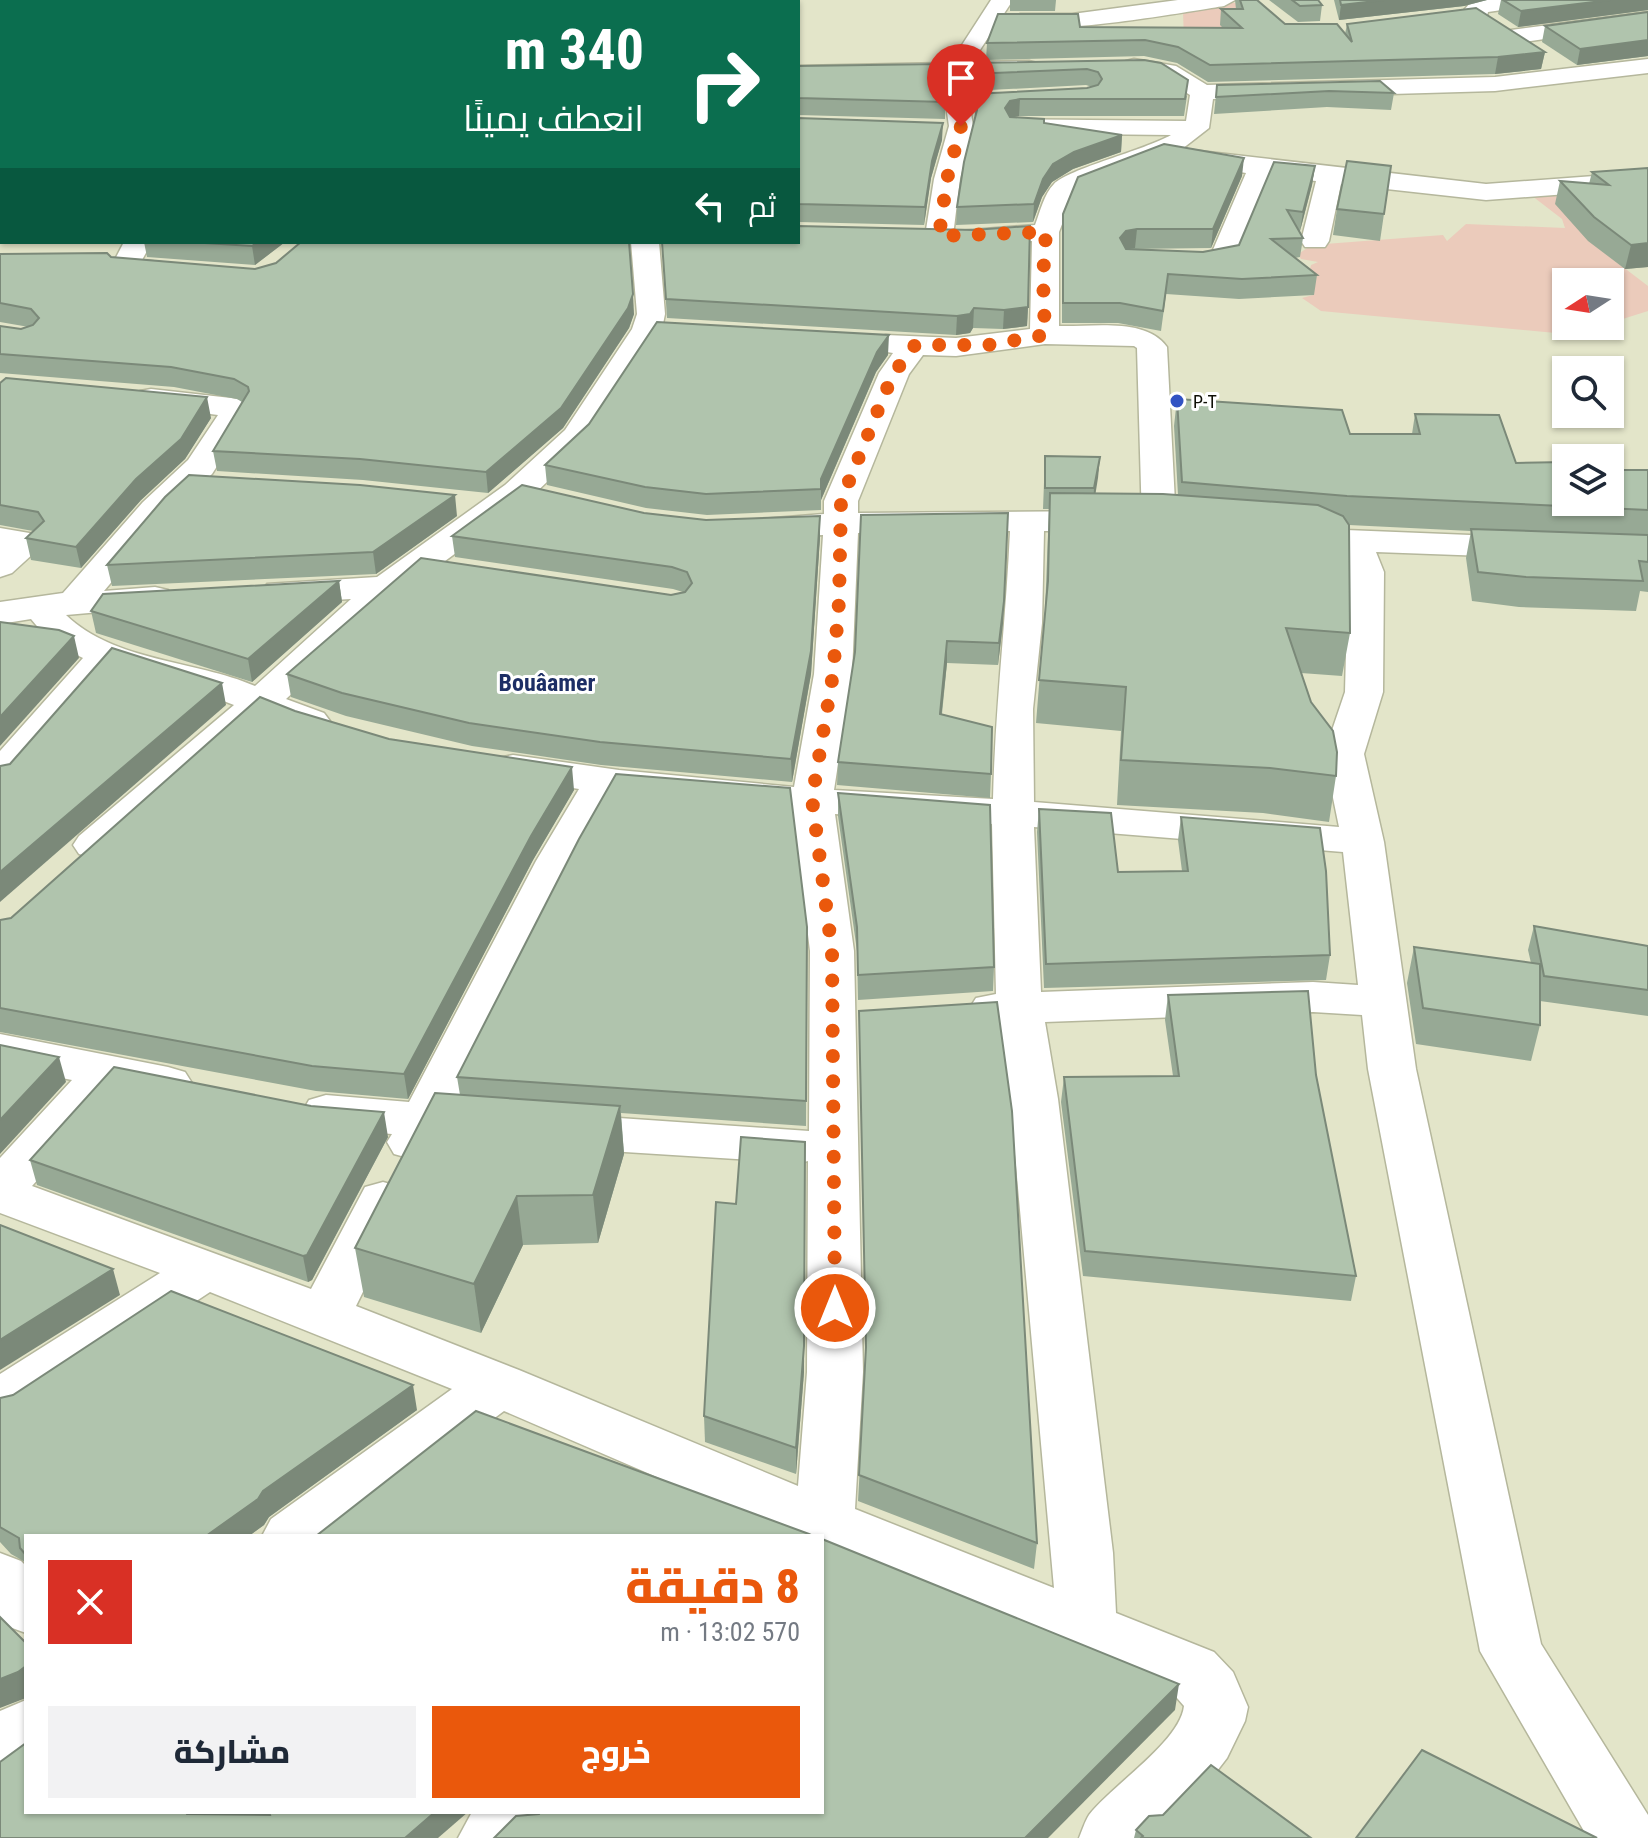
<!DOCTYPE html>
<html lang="ar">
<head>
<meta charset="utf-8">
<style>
  body { margin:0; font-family:"Roboto Condensed",Cairo,sans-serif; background:#f2f2f3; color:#1f2937; direction:rtl; height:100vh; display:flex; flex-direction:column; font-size:30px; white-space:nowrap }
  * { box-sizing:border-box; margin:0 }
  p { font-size:26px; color:#747a83 }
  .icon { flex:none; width:44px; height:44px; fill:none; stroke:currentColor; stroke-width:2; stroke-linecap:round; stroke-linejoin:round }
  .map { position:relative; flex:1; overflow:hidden; direction:ltr }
  .drawer { position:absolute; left:24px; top:1534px; width:800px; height:280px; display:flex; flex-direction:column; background:#fff; border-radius:0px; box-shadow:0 2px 6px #0004; direction:rtl }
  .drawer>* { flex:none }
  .hud { position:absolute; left:0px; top:0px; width:800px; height:244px; box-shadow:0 2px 6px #0004; direction:rtl; background:#0b6e4f; color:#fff; overflow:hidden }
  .needle { width:52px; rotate:258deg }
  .fabs { position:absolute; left:1552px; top:268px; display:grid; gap:16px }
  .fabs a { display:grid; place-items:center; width:72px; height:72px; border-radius:0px; background:#fff; box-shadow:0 2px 6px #0004; font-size:40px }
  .pin { position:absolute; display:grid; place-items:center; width:68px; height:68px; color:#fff; margin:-82px -34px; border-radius:50% 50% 50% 0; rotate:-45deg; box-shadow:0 0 8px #0007 }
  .pin .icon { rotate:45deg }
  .me { position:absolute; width:88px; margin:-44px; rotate:0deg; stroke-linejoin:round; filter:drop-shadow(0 0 6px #0008) }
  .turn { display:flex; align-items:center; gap:28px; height:168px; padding:0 24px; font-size:36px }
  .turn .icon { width:104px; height:104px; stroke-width:2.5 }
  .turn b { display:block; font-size:56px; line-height:68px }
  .then { display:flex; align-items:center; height:76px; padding:0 24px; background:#0003; gap:16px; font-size:30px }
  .round { display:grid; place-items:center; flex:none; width:84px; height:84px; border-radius:0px; background:#f2f2f3 }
  .headline { display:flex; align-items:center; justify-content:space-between; height:136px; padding:0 24px }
  h1 { font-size:48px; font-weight:800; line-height:60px; color:#ea580c }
  .button { display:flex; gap:16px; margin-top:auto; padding:16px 24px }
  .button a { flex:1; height:92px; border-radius:0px; background:#ea580c; color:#fff; font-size:32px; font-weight:800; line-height:92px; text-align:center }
  .button a+a { background:#f2f2f3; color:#1f2937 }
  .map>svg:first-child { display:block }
  .green { fill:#ebcbbb }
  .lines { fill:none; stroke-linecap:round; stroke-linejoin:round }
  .minor-casing { stroke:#b5b79c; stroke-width:3 }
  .minor { fill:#fff; fill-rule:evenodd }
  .wall { fill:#97a995 }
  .shaded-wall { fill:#7b8979 }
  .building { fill:#b0c4ad; stroke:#7b8979; stroke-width:2 }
  .route { stroke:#ea580c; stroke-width:14; stroke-dasharray:0 25.2 }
  .poi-dot { fill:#3253c3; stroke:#fff; stroke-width:3 }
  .labels { text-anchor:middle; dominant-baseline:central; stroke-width:6; stroke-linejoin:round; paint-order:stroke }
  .far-poi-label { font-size:18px; fill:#0f0f06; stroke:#fff; text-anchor:start }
  .neighbourhood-label { font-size:24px; font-weight:bold; fill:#1c2e65; stroke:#fff }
</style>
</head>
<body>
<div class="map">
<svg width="1648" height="1838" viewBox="0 0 1648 1838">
  <rect width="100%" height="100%" fill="#e3e5c9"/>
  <g class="green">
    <polygon points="1223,1 1241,4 1248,52 1184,38 1183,13"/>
    <polygon points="1578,189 1589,241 1648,286 1648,311 1610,323 1610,282 1566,282 1566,326 1598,326 1566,334 1321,311 1302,298 1313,295 1308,277 1311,265 1318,262 1301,259 1298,254 1312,245 1443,235 1447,241 1466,224 1565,228 1562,219 1527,192"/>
  </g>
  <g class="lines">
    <g class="minor-casing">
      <g id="minor">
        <polygon points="656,0 678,0 655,2"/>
        <polygon points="991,0 1013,0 972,62 1029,61 1037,63 1040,68 1037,73 1029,75 965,76 973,126 960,179 953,236 949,242 929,242 925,236 934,179 949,126 942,77 798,80 798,66 946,63 960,48"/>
        <path d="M1178,0H1235L1224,6C1192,11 1025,41 1009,21L1020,14H1072Z"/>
        <polygon points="1483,0 1541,0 1530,6 1488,12 1486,19 1470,19 1464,10 1471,2"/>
        <polygon points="1648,12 1648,24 1511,44 1500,37 1511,30"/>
        <path d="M1134,59L1176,66L1207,85L1495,77L1648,59V73L1495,91L1213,99L1209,128L1182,149L1486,184L1648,172V188L1486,200L1341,184L1329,241L1325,247H1305L1301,241L1316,181L1270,177L1238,257C1225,275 1186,271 1167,266L1163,260L1167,254L1212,252L1246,173L1176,161L1174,154L1078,189L1074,193L1059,232V326C1092,327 1146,317 1167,347L1176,522L1171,529L1159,532L1147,529L1142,522L1137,348L1134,346L1045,344L956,356L923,355L909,374L858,501V513L1107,511L1119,514L1124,521L1119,528L1107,531H1044L1042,623L1033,709L1034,802L1339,827L1324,754L1345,692L1348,572C1337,537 1310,546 1279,538L1274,531L1279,524L1291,521L1346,530L1648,542V562L1376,552L1384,572L1383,692L1364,754L1384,842L1416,1069L1541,1644L1648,1815V1838H1588L1480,1651L1368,1069L1362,1015L1313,1012L1045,1022L1058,1099L1113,1553L1116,1613L1214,1652L1233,1672L1248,1707L1245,1721L1227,1758L1197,1797L1157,1838H1079C1082,1831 1085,1821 1089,1815C1112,1785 1180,1742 1184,1706L1170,1690L834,1552L822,1557V1536H782L784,1532L504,1411L336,1536H262L271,1519L452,1389L210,1292L20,1418L0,1424V1374L160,1273L0,1213V1158L72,1080L0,1066V1034L168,1067L185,1072L192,1083L185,1094L168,1099L119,1089L32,1186L311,1289L365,1187L383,1182L401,1187L408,1200L356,1306L519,1370L798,1486L807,1372L808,1161L800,1163L561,1148L544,1143L536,1131L544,1119L561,1114L809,1131L810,951L793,811L616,794L578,861L455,1105L498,1112L506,1124L498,1136L481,1141L439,1138L430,1154L412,1159L394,1154L387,1142L392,1134L326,1129L309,1124L302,1112L309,1100L326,1095L409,1102L536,861L579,789L499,776L493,767L499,758L513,755L619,770L794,787L814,674L823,535L760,537L748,534L743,527L748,520L824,514V501L879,373L893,353L875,350L871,344L875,338L886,335L956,338L1030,329L1032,241L969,245L959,243L955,237L959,231L1035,225C1040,212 1044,194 1054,184C1068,169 1145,150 1171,135L1003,133L994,131L991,126L994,121L1003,119L1186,121L1190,95L1162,77L1126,71L1123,66L1126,61ZM921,530L1010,531C1006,621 995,709 993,799L834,790L852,674L858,533ZM835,814L992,824L996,994L976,998L969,1009L976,1020L998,1024L1010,1099L1054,1588L855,1509L863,1372L854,951ZM1034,827L1343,852L1358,985L1313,982L1041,992Z"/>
        <rect x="0" y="211" width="2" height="16"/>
        <polygon points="124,242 152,242 142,260 184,265 188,271 184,277 174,279 115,273 111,267"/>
        <path d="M631,242H659L665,314L662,329L588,443L529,499L399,595L286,699L324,713L330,721L324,729L310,733L265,718L109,854L94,858L79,854L73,845L79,836L234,705L187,687L114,669L14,785L0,788V751L83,658C62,648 46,638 31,619L0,624V602L63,593L143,502L188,460L218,415L140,405L135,398L140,391L151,389L231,398L242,400L250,415L212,474L167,516L104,591L155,587L168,590L173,598L168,606L66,615C115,662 195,660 255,686L351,599L280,603L267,600L262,592L267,584L377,577L505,485L565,430L632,329L637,314Z"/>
        <polygon points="0,528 41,535 46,542 12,573 0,577"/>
        <polygon points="0,1553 21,1561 26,1566 26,1633 4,1625 0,1621"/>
        <polygon points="26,1700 26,1765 0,1776 0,1711"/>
        <polygon points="185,1812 262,1812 275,1838 198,1838"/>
        <polygon points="472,1812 554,1812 540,1838 458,1838"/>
      </g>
    </g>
    <use href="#minor" class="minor"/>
  </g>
  <g class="wall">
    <polygon points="0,0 2,2 2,208 0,208"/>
    <polygon points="1010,0 1056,0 1055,11 1010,11"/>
    <polygon points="1235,0 1257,0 1285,24 1345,34 1347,24 1545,52 1541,69 1495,74 1208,82 1177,63 1144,56 986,60 987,43 1080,27 1223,28 1220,25 1221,9 1236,9"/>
    <polygon points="1269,0 1318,0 1322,5 1320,21 1298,22"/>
    <polygon points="1334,0 1487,0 1464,6 1339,20"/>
    <polygon points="1501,0 1648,0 1648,10 1518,27 1498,14"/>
    <polygon points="1648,12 1648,56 1577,65 1542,42 1545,26"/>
    <polygon points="1144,60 1187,96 1184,116 1019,116 1013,117 1044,123 1122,135 1121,152 1073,169 1052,182 1042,197 1033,222 956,225 957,207 975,118 974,94 1087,88 1092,87 1086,85 971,91 969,79 969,63"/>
    <polygon points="798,66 945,102 945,119 798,115"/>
    <polygon points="1217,85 1394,93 1391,110 1327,107 1214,114"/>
    <polygon points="798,118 942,140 931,178 924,225 798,222"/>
    <polygon points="1315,166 1312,185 1300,231 1299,231 1303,238 1300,257 1295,258 1317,275 1314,295 1239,299 1166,294 1161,331 1118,323 1062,323 1062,233 1063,214 1242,176 1211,248 1131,249 1203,252 1239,245"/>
    <polygon points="1391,166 1380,241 1333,235 1337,209"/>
    <polygon points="1648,168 1648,267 1625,269 1588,241 1555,204 1560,181 1589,184 1592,172"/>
    <polygon points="144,242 285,242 255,265 147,257"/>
    <polygon points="662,242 1028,307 1027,326 1003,329 973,328 970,333 956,335 667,318"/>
    <polygon points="0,254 111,257 255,269 276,263 634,314 629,328 563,428 488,493 363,480 217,471 213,451 242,402 237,399 174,387 0,373 0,326 21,329 29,327 0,322"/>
    <polygon points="888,355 876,372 821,500 821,510 707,515 646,508 547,485 545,465"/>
    <polygon points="0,383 211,418 185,459 141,500 81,568 31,560 26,538 33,531 0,525"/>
    <polygon points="1177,399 1350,434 1412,434 1415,414 1516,463 1566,502 1648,470 1648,592 1640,591 1636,611 1519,607 1472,601 1466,558 1471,531 1349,525 1350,633 1342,676 1301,673 1336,776 1329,822 1263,813 1117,805 1121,731 1036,723 1045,611 1049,509 1043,509 1045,456 1100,457 1095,494 1178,495 1174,426"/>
    <polygon points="644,513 820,537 811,674 792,782 601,765 472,746 346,716 291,697 287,674 683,592 673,589 455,557 452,536"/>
    <polygon points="457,516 376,574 112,586 107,565"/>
    <polygon points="339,581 342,602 252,682 96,633 91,611"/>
    <polygon points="1003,623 998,665 947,663 942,714 991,774 990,798 837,785 838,762 855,652"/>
    <polygon points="295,711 389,739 574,790 533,860 408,1099 316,1091 0,1032 0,920 11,918"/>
    <polygon points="838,793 994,967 993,991 858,1000 857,951 838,816"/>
    <polygon points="1039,809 1118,872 1182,871 1178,840 1181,817 1330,955 1326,980 1044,988 1037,832"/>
    <polygon points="1534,926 1648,946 1648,1016 1540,1001 1540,1025 1531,1061 1416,1044 1407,983 1414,947 1531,963 1528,950"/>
    <polygon points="807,927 806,1126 621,1113 624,1154 598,1243 523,1245 481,1333 364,1297 355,1248 460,1095 457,1077"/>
    <polygon points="1168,995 1316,1075 1356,1276 1351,1301 1083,1276 1061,1102 1064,1077 1173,1076 1165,1020"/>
    <polygon points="859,1011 1037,1543 1034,1569 858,1501 866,1359"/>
    <polygon points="311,1106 388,1137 312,1280 308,1282 37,1185 30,1160"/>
    <polygon points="736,1204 804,1372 796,1474 705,1442 704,1416"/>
    <polygon points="0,1398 417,1410 269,1517 264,1525 249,1536 26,1536 26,1565 25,1562 11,1554 0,1542"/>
    <polygon points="1136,1830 1311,1838 1134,1838"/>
  </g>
  <g class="shaded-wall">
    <polygon points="1384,0 1487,0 1464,6 1339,20 1341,5"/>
    <polygon points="1610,0 1648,0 1648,10 1518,27 1521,11"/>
    <polygon points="1648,40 1648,56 1577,65 1580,49"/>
    <polygon points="1545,52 1541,69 1495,74 1498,57"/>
    <polygon points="1020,99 1019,116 1009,118 1005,108 1010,101"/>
    <polygon points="943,123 942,140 931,178 924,225 925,207 932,161"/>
    <polygon points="1122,135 1121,152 1073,169 1052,182 1042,197 1033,222 1034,204 1043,179 1053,164 1074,152"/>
    <polygon points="1244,158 1242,176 1211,248 1213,229"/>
    <polygon points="1315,166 1312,185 1300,231 1303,212"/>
    <polygon points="1137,229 1135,248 1124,250 1120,238 1126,231"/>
    <polygon points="258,242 285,242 255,265 252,246"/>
    <polygon points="1648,243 1648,267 1625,269 1631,245"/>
    <polygon points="633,294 634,314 629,328 563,428 488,493 486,472"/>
    <polygon points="1028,307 1027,326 1003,329 1004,310"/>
    <polygon points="974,308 973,328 970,333 956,335 957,316"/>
    <polygon points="889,335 888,355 876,372 821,500 821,510 821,479 877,352"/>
    <polygon points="207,397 211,418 185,459 141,500 81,568 76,547"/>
    <polygon points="1100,457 1098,478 1093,509 1094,488"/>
    <polygon points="455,495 457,516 376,574 373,552"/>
    <polygon points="820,516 820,537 811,674 792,782 791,759"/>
    <polygon points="339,581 342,602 252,682 248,659"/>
    <polygon points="1004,601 1003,623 998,665 999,643"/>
    <polygon points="74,636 79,658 0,746 0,717"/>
    <polygon points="947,641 947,663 939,737 940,714"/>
    <polygon points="222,683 226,705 0,902 0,872"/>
    <polygon points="572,767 574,790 533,860 408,1099 404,1074 531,836"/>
    <polygon points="59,1057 66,1082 0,1154 0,1120"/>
    <polygon points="620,1106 624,1154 598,1243 593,1195"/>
    <polygon points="384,1112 388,1137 312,1280 308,1282 303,1256"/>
    <polygon points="805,1142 804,1372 796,1474 796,1448"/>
    <polygon points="517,1196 523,1245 481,1333 474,1284"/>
    <polygon points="113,1269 120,1295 0,1370 0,1340"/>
    <polygon points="413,1385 417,1410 269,1517 264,1525 249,1536 206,1536 263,1491"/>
    <polygon points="26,1666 26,1698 0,1708 0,1679"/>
    <polygon points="1179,1684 1175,1710 1048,1838 1025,1838"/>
    <polygon points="435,1812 468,1812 438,1838 405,1838"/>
  </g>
  <g class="building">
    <polygon points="2,0 581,0 581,2 2,2 2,197 1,197 0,3"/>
    <polygon points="1240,0 1257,0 1285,24 1337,24 1352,42 1347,24 1476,8 1545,52 1498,57 1210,65 1178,47 1145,40 987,43 998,14 1078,14 1080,27 1242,28 1221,9 1243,9"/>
    <polygon points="1292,0 1318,0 1322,5 1300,6"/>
    <polygon points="1340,0 1384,0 1341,5"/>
    <polygon points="1503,0 1610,0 1521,11"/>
    <polygon points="1648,12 1648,40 1580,49 1545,26"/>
    <polygon points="1144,60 1161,63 1188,80 1185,99 1020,99 1010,101 1005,108 1010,117 1044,119 1044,123 1122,135 1074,152 1053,164 1043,179 1034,204 957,207 964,162 977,110 974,94 1087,88 1098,85 1102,79 1098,72 1087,69 971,74 969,63"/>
    <polygon points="940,64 945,102 798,98 798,66"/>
    <polygon points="1380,81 1394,93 1329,91 1216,97 1217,85"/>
    <polygon points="798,118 943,123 932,161 925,207 798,204"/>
    <polygon points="1164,144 1244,158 1213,229 1137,229 1126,231 1120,238 1126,249 1203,252 1239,245 1274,162 1315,166 1303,212 1287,210 1303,238 1271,239 1317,275 1242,279 1168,274 1163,311 1120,303 1063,303 1063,214 1078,177"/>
    <polygon points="1347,161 1391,166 1384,214 1337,209"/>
    <polygon points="1648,168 1648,243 1631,245 1594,217 1560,181 1609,185 1592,172"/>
    <polygon points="798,226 973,230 1030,226 1028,307 1004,310 974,308 970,314 957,316 666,299 662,242 798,242"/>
    <polygon points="189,242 258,242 252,246"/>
    <polygon points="301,242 629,242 633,294 628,308 561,408 486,472 360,459 213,451 249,391 248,387 234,379 171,367 0,354 0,326 21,329 33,325 39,318 31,309 0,303 0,254 107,253 111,257 255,269 276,263"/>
    <polygon points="657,322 889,335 877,352 821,479 821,489 706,494 645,487 545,465 589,424"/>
    <polygon points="6,378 207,397 181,439 136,479 76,547 26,538 44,521 38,512 0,505 0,383"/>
    <polygon points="1177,399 1342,410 1350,434 1420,434 1415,414 1499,415 1516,463 1566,462 1566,502 1610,502 1610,470 1648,470 1648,510 1347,496 1182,482"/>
    <polygon points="1045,456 1100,457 1094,488 1045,488"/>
    <polygon points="189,475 360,485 455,495 373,552 107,565 165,497"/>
    <polygon points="522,485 644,513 706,520 820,516 811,651 791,759 600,742 469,723 342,693 287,674 421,558 671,595 685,592 692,583 687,572 672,567 452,536"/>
    <polygon points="1050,493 1163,494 1318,505 1343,516 1349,525 1350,633 1286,628 1311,702 1333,731 1337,752 1336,776 1270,768 1121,760 1126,687 1039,680 1048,581"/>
    <polygon points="1008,513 1004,601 999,643 947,641 940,714 992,727 991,774 838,762 855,652 861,515"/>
    <polygon points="1471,529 1648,535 1648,562 1639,561 1643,581 1526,577 1478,572"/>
    <polygon points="339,581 248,659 91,611 103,594"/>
    <polygon points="0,622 59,630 74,636 0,717"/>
    <polygon points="112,648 222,683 0,872 0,766 10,764"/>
    <polygon points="260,697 295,711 389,739 572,767 531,836 404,1074 312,1066 0,1008 0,920 11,918"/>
    <polygon points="616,774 790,788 807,927 806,1101 457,1077 579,839"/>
    <polygon points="838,793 990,805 994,967 858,975 857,927"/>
    <polygon points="1039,809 1111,813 1118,872 1188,871 1181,817 1320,828 1326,871 1330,955 1046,964"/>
    <polygon points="1534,926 1648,946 1648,990 1544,976"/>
    <polygon points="1414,947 1540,964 1540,1025 1423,1008"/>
    <polygon points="1308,991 1316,1075 1356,1276 1085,1251 1064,1077 1179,1076 1168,995"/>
    <polygon points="997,1002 1012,1111 1037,1543 859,1475 866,1347 859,1011"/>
    <polygon points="0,1045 59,1057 0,1120"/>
    <polygon points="114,1067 311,1106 384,1112 307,1255 303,1256 30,1160"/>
    <polygon points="435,1093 620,1106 593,1195 517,1196 474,1284 355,1248"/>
    <polygon points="741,1137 805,1142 804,1346 796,1448 704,1416 716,1202 736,1204"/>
    <polygon points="0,1225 113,1269 0,1340"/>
    <polygon points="171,1291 413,1385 263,1491 258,1499 206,1536 26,1536 26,1555 20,1548 19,1538 0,1527 0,1398 13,1395"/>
    <polygon points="476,1411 809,1534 813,1536 316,1536"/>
    <polygon points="822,1539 1179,1684 1025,1838 494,1838 516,1816 539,1814 540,1812 822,1812"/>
    <polygon points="0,1617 26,1643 26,1666 18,1672 0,1679"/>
    <polygon points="26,1743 26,1812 186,1812 187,1814 270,1815 269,1812 435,1812 405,1838 0,1838 0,1762"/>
    <polygon points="1422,1750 1597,1838 1356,1838"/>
    <polygon points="1211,1765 1311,1838 1141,1838 1143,1836 1136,1830 1149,1816 1163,1815"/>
  </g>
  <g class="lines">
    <polyline class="route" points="835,1308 832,951 812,799 833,674 839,602 841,501 885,393 894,373 915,345 988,345 1045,335 1043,277 1046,232 939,236 947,179 961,126"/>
  </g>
  <circle class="poi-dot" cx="1177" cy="401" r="8"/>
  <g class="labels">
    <g class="far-poi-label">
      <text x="1193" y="401">P-T</text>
    </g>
    <g class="neighbourhood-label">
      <text x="547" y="683">Bouâamer</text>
    </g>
  </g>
</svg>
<div class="fabs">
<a><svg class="needle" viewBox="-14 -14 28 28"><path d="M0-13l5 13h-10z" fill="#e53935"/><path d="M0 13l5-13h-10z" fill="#747a83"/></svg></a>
<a><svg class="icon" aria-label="search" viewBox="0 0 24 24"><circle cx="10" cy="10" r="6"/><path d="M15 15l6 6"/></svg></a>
<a><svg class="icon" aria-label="layers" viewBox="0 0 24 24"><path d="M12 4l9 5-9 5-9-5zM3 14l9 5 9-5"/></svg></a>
</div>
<div class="pin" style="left:961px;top:126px;background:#d93025"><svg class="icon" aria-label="arrive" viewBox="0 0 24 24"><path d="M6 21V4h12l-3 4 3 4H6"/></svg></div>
<svg class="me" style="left:835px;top:1308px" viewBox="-20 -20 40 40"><circle r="17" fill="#ea580c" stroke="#fff" stroke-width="3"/><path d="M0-11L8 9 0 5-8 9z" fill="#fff"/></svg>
<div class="hud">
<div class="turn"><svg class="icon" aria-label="right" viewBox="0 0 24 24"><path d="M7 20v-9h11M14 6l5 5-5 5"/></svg><div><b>340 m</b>انعطف يمينًا</div></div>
<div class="then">ثم<svg class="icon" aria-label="left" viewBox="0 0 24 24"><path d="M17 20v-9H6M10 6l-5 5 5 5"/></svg></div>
</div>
<section class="drawer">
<div class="headline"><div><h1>8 دقيقة</h1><p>570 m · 13:02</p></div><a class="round" style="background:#d93025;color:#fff"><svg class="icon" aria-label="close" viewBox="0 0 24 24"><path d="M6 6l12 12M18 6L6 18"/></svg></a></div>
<div class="button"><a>خروج</a><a>مشاركة</a></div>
</section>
</div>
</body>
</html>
